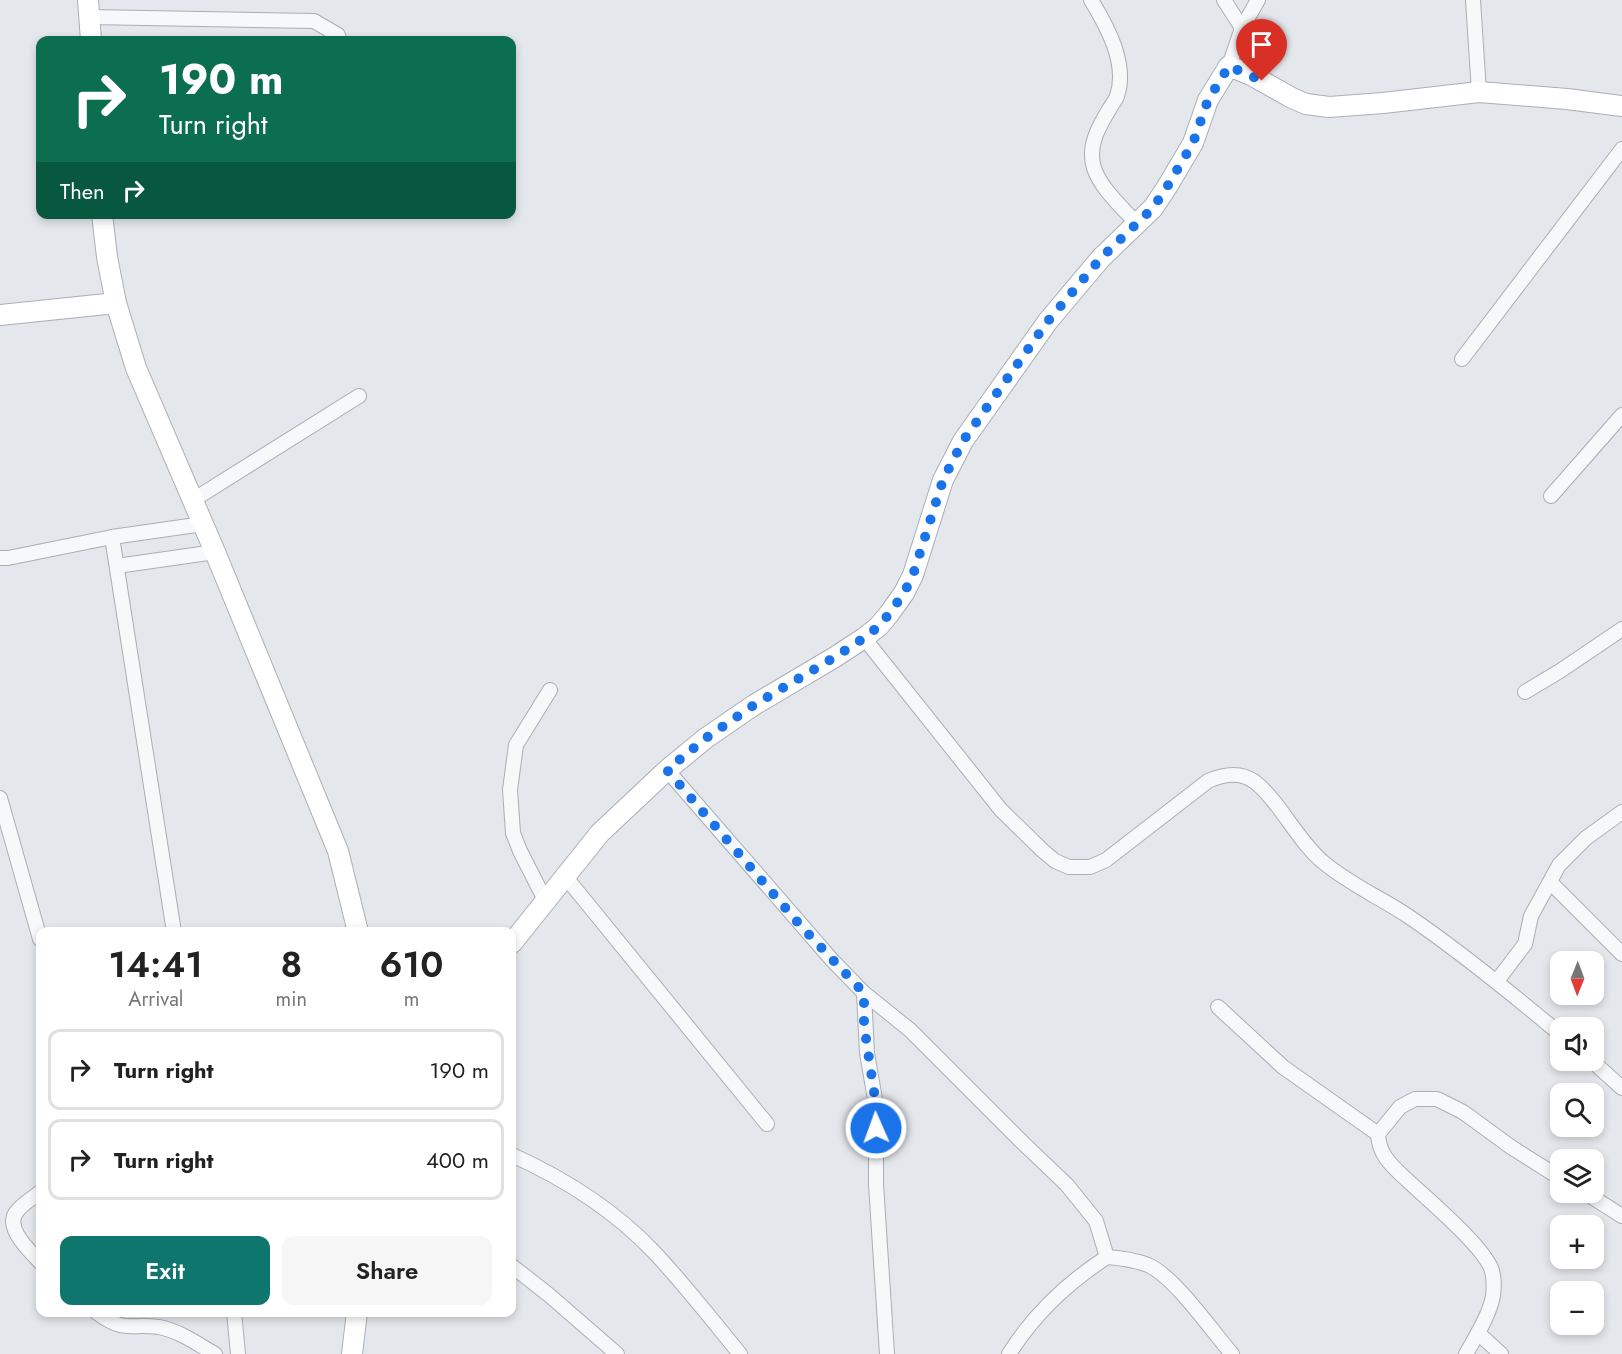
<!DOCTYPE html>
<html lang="en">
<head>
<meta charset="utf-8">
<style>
  body { margin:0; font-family:Jost,sans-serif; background:#f6f6f6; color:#222; height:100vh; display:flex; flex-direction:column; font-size:22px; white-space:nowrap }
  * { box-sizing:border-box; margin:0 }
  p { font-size:20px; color:#767676 }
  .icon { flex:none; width:33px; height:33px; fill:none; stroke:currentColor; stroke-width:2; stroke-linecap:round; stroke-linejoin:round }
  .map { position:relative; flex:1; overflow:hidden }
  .sheet { position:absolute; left:36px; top:927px; width:480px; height:390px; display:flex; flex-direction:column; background:#fff; border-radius:12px; box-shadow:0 3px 9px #0003 }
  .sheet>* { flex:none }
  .top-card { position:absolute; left:36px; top:36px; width:480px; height:183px; border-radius:12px; box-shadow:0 3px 9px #0003; background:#0b6e4f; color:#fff; overflow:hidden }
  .needle { width:39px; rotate:181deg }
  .buttons { position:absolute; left:1550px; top:951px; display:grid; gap:12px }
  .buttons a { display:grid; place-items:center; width:54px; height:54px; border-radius:12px; background:#fff; box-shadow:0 3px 9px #0003; font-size:30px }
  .pin { position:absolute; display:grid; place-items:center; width:51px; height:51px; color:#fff; margin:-62px -26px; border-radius:50% 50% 50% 0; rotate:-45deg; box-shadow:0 0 6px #0007 }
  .pin .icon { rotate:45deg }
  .me { position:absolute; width:66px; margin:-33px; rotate:358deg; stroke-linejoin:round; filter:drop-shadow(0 0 4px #0008) }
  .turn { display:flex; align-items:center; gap:21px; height:126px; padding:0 24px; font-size:27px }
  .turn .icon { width:78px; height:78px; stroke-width:2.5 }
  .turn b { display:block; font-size:42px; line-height:51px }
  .then { display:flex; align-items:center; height:57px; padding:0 24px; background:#0003; gap:12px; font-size:22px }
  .eta { display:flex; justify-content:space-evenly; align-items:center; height:102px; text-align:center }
  .eta b { font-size:36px; font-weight:600; line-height:42px }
  .cta { display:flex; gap:12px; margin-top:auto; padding:12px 24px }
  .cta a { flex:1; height:69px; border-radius:12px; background:#0f766e; color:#fff; font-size:24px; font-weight:600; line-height:69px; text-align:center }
  .cta a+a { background:#f6f6f6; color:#222 }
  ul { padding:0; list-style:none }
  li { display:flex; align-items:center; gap:18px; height:81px; margin:0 12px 9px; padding:0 12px; border:3px solid #e0e0e0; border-radius:12px }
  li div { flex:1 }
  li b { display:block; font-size:22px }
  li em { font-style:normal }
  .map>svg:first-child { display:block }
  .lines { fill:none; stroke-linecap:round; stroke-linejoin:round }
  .street-casing { stroke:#a9aeb7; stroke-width:16 }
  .secondary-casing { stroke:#a9aeb7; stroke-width:22 }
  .street { stroke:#f7f8fa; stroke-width:14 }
  .secondary { stroke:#fff; stroke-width:20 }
  .route { stroke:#1a73e8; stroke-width:10; stroke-dasharray:0 18 }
</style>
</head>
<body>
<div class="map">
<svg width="1622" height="1354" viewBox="0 0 1622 1354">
  <rect width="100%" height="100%" fill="#e4e7ec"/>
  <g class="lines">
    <g class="street-casing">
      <g id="street">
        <path d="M1091,0C1107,26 1128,64 1117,96C1116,100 1112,104 1110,108C1099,126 1087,146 1094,168C1101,189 1122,207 1136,223"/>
        <polyline points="1224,0 1242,28"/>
        <polyline points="1473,0 1479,92"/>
        <polyline points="90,17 314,21 338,35 339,40"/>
        <polyline points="1229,66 1242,28 1258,0"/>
        <polyline points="1462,359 1622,149"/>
        <polyline points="1551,496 1622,415"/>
        <polyline points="193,500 359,396"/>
        <polyline points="112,537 174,932"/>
        <polyline points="0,558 8,558 112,537 203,524"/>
        <polyline points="117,566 215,552"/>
        <path d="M864,638L1001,810L1042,850L1055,861L1069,867H1090L1106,860L1208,781C1224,774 1240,771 1255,782C1280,802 1297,840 1323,862C1349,884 1381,898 1408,916C1461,952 1511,993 1560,1034"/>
        <polyline points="1525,692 1560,671 1622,629"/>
        <polyline points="667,770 832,960 864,993 910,1030 1021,1141 1067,1185 1096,1221 1107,1257"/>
        <polyline points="0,798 40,939"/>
        <polyline points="564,875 767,1124"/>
        <polyline points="1551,883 1622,954"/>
        <polyline points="545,900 520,851 513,833 510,790 516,745 550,690"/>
        <polyline points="1497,981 1525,944 1531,916 1559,865 1586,838 1622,812"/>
        <polyline points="864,993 867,1053 876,1105 876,1184 887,1354"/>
        <polyline points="1218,1007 1283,1067 1378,1134"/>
        <polyline points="1591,1060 1622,1088"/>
        <path d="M512,1155C563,1178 615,1211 654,1252C685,1285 712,1320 740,1354"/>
        <path d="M40,1192C33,1198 24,1203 18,1210C2,1226 30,1251 40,1262"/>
        <polyline points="1584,1192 1622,1216"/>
        <polyline points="512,1266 549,1295 617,1354"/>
        <path d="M96,1312C126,1334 129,1323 159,1327C180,1331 197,1344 215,1354"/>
        <polyline points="234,1312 238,1354"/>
        <polyline points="1478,1333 1501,1354"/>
        <path d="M1009,1354C1034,1314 1067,1283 1107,1257C1120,1258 1135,1260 1148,1265C1174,1276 1212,1331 1232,1354"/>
        <path d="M1466,1354C1476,1336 1489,1316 1493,1296C1494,1288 1494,1275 1491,1268C1480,1243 1427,1199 1406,1179C1391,1165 1379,1155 1378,1134L1400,1107L1415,1099H1437L1463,1112L1511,1147L1560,1178"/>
      </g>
    </g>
    <g class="secondary-casing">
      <g id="secondary">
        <polyline points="88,0 91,40"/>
        <polyline points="102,214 107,257 116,303 136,368 215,552 338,851 358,932"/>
        <polyline points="0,315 116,303"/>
        <polyline points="512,943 600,833 667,770 706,738 754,705 835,657 864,638 879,626 889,614 904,593 913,575 943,480 963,441 1048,321 1101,258 1153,208 1167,187 1193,143 1208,100 1229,66 1251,75 1292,98 1306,104 1329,107 1383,103 1479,92 1567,99 1622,106"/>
        <polyline points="352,1354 357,1312"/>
      </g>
    </g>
    <use href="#street" class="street"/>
    <use href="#secondary" class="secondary"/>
  </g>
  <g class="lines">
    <polyline class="route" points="876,1128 876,1105 864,1025 864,993 800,925 667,770 706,738 754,705 835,657 864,638 879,626 889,614 904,593 913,575 943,480 963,441 1048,321 1101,258 1153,208 1167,187 1193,143 1208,100 1229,66 1262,81"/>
  </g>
</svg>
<div class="buttons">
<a><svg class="needle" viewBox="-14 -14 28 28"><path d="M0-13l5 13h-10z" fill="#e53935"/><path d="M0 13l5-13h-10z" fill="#767676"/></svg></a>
<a><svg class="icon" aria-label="sound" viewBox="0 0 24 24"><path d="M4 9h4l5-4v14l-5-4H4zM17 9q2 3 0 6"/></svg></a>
<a><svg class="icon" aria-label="search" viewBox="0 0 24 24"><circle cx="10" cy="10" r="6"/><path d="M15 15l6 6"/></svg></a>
<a><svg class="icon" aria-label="layers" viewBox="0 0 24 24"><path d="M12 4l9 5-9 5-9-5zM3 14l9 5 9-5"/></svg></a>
<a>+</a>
<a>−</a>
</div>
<div class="pin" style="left:1262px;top:81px;background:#d93025"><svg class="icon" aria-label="arrive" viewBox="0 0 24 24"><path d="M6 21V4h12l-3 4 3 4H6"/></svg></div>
<svg class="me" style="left:876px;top:1128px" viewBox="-20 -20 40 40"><circle r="17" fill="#1a73e8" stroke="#fff" stroke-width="3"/><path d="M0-11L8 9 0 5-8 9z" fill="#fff"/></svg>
<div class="top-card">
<div class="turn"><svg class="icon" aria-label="right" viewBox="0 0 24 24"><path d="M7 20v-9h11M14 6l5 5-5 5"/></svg><div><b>190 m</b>Turn right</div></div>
<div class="then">Then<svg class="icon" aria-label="right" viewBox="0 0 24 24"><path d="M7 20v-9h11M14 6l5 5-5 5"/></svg></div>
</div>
<section class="sheet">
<div class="eta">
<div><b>14:41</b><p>Arrival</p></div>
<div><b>8</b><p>min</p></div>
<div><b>610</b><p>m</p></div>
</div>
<ul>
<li><svg class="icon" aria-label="right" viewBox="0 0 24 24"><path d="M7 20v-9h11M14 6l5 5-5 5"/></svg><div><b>Turn right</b></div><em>190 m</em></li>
<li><svg class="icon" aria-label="right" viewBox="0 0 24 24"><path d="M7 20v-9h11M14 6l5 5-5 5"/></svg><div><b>Turn right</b></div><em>400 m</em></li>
</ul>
<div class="cta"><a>Exit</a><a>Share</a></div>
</section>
</div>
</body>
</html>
